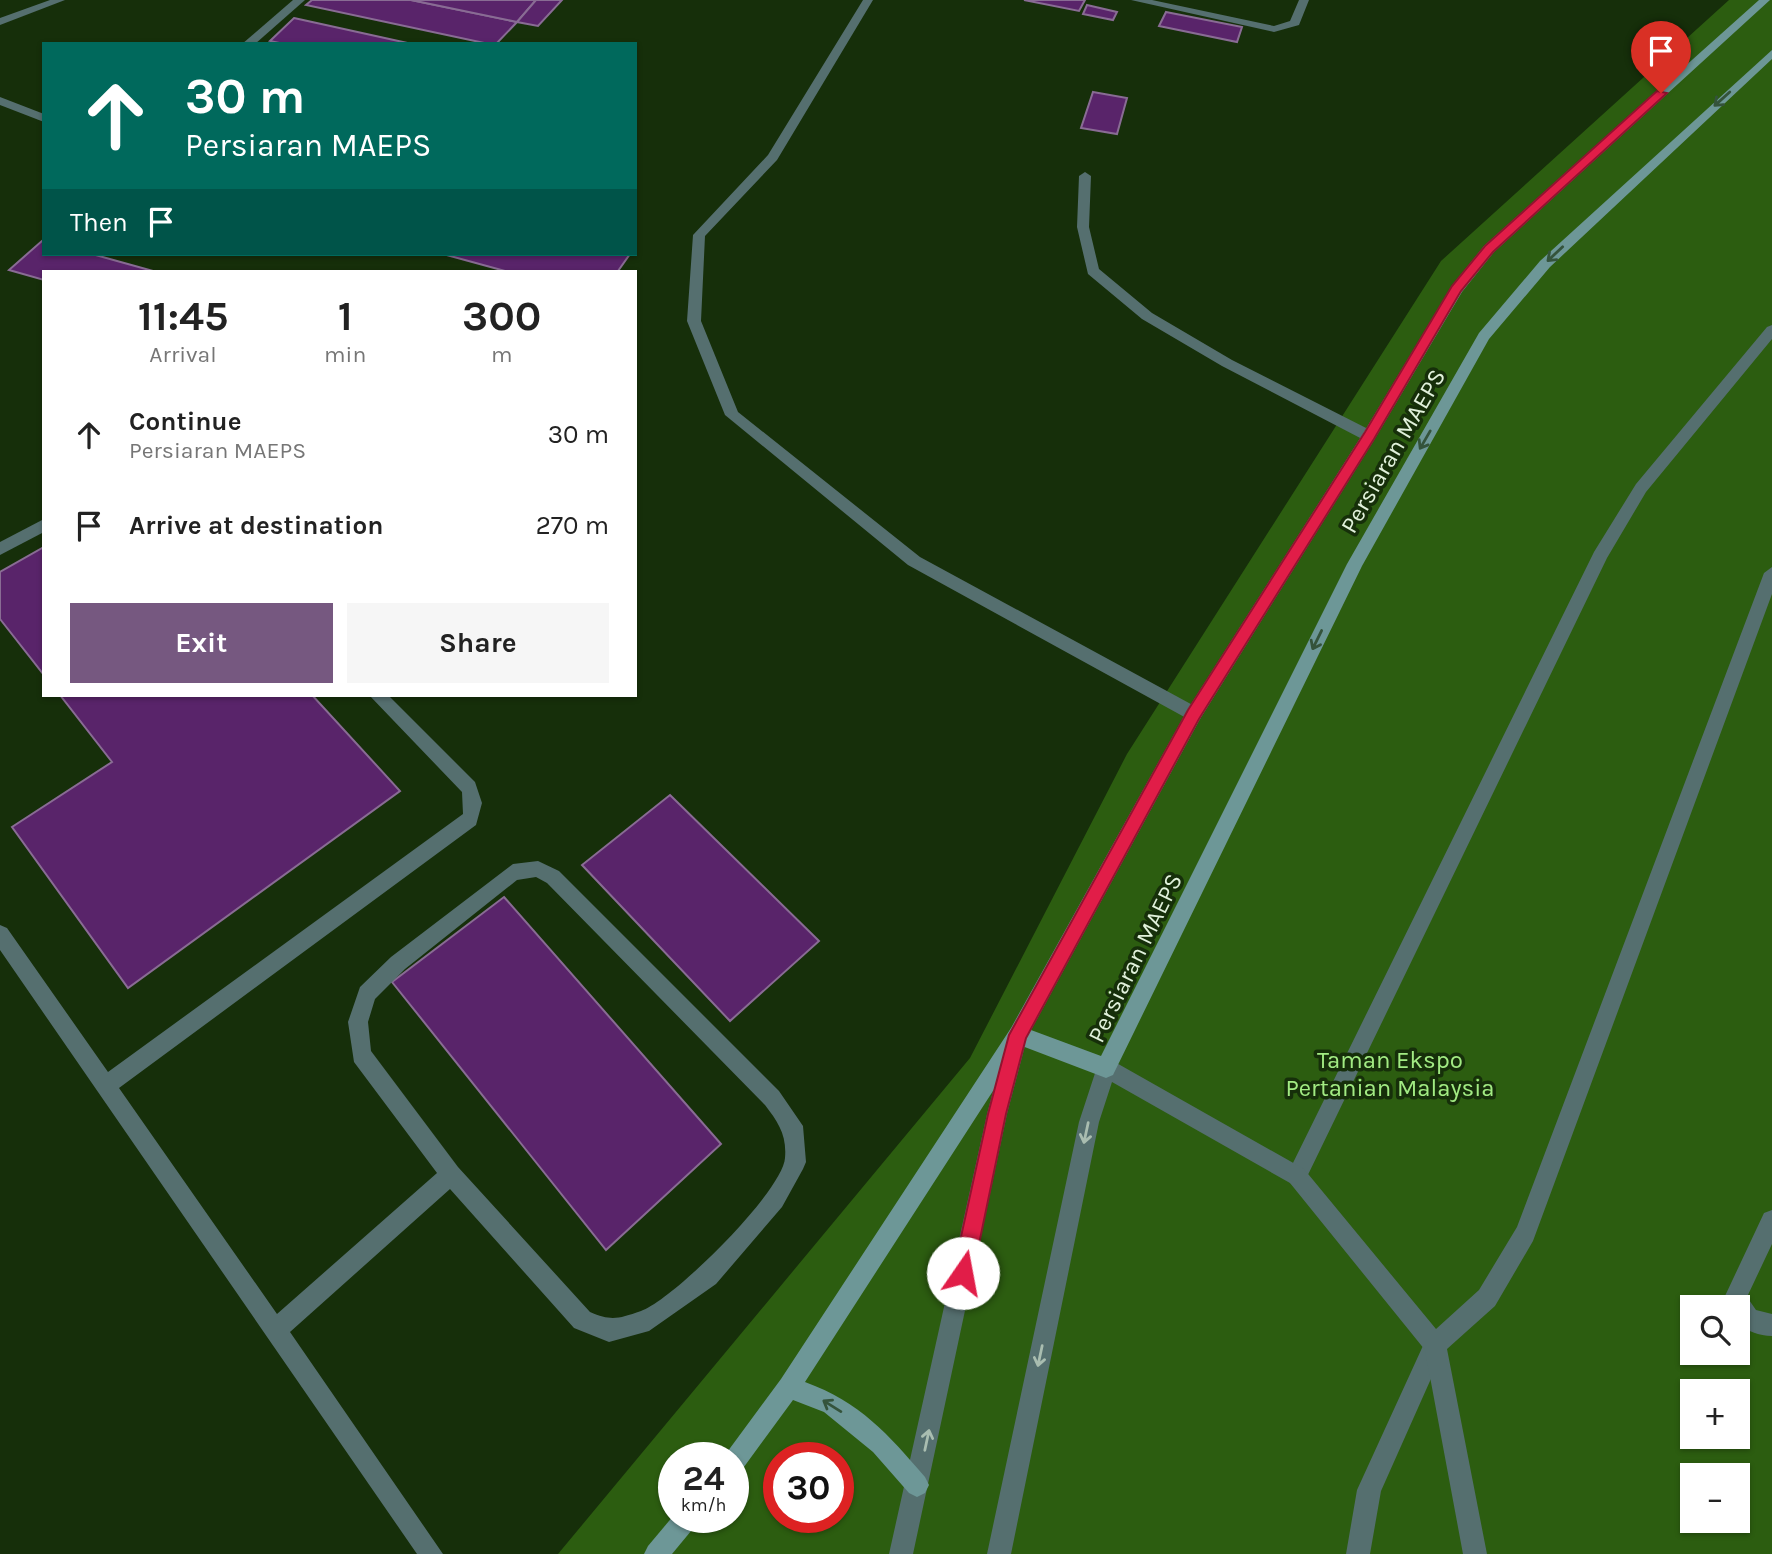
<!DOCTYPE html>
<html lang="en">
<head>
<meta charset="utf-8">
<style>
  body { margin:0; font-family:Karla,sans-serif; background:#f6f6f6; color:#222; height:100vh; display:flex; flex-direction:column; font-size:26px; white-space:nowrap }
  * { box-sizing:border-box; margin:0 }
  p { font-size:23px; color:#767676 }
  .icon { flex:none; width:38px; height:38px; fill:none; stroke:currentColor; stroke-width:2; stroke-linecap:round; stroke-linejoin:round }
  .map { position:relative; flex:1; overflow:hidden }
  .drawer { position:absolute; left:42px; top:270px; width:595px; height:427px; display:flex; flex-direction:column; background:#fff; border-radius:0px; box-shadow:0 2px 5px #0004 }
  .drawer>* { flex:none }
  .banner { position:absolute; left:42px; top:42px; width:595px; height:214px; border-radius:0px; box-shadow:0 2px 5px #0004; background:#00695c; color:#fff; overflow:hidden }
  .tools { position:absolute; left:1680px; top:1295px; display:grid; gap:14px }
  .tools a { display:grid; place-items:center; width:70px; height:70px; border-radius:0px; background:#fff; box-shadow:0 2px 5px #0004; font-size:35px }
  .speed { position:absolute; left:658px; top:1442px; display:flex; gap:14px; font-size:35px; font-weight:700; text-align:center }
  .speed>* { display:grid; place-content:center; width:91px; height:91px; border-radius:50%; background:#fff; box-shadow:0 2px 5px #0004; line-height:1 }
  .speed small { font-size:18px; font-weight:400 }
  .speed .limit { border:10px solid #d22; background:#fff; color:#111 }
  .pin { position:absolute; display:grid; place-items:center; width:60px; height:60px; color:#fff; margin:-72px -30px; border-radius:50% 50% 50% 0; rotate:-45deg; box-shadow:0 0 7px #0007 }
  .pin .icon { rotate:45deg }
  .me { position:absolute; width:77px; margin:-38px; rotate:12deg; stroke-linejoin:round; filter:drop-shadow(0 0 5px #0008) }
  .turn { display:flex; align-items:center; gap:24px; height:147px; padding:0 28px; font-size:32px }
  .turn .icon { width:91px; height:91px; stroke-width:2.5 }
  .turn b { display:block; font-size:49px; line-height:60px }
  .then { display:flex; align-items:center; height:66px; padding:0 28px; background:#0003; gap:14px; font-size:26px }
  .eta { display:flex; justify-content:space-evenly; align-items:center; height:119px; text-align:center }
  .eta b { font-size:42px; font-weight:700; line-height:49px }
  .cta { display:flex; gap:14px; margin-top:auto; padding:14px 28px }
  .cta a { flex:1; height:80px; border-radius:0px; background:#765880; color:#fff; font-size:28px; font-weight:700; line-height:80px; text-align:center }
  .cta a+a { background:#f6f6f6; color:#222 }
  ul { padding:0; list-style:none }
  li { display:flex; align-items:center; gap:21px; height:91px; padding:0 28px }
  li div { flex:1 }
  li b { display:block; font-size:26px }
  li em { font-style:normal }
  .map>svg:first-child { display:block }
  .green { fill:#2c5d10; fill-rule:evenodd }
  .building { fill:#59246a; stroke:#896c94; stroke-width:2 }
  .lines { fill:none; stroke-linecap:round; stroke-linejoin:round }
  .lane { fill:#556f6f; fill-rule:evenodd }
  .street { fill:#556f6f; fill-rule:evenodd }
  .secondary { fill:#6d9797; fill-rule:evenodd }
  .oneway { stroke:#34533b }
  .oneway2 { stroke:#a9bdb0 }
  .route { fill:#e11d48; stroke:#92132f; stroke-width:2 }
  .labels { text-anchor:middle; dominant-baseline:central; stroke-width:7; stroke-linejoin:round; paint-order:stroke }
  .street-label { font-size:24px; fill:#e1f1db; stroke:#162f0a }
  .park-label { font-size:24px; fill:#a2eb83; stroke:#162f0a }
</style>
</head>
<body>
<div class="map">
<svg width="1772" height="1554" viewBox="0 0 1772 1554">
  <rect width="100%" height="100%" fill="#162f0a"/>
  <path class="green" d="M1729,0H1772V1554H558L970,1058L1127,754L1441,261ZM1692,1307H1738V1353H1692ZM1692,1391H1738V1437H1692ZM674,1458H733V1517H674ZM779,1458H838V1517H779ZM1692,1475H1738V1521H1692Z"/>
  <g class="building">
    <polygon points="312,0 411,0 517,22 496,44 489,44 306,5"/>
    <polygon points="411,0 536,0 517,22"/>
    <polygon points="536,0 562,0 538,26 517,22"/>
    <polygon points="1024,0 1085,0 1079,11"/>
    <polygon points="1087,5 1117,12 1113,20 1083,14"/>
    <polygon points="1166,12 1242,27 1237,42 1159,26"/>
    <polygon points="294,18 412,44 284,44 270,41"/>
    <polygon points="1093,92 1127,98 1117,134 1081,128"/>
    <polygon points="43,240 44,254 92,254 153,271 44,271 44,280 9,270"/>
    <polygon points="443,254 630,254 618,271 505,271"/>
    <polygon points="44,547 44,675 0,619 0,572"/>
    <polygon points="60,695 312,695 400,791 128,988 12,827 112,762"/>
    <polygon points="670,795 819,941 730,1021 582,865"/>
    <polygon points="504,897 721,1144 606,1250 392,982"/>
  </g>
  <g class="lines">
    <g class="lane">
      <polygon points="293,0 305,0 255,44 242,44"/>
      <polygon points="863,0 873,0 777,160 705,236 701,321 738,412 920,557 1200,709 1202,714 1200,719 1188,719 908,565 725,415 687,321 693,235 768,155"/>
      <polygon points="0,97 44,114 44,122 0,105"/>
      <polygon points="1085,172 1091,176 1089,227 1099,269 1152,313 1232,360 1374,432 1374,440 1364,440 1222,366 1142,319 1088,274 1077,227 1079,176"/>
      <polygon points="1772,325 1772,339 1646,492 1607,558 1304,1183 1297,1186 1290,1183 1287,1176 1290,1169 1594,552 1636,484 1767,327"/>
      <polygon points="44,519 44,532 0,555 0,542"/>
      <path d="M369,695H388L475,782L482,803L476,825L119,1088L277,1314L437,1173L354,1062L348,1022L360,987L391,957L513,864L538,861L559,871L779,1091L803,1126L806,1162L803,1169L782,1207L716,1284L649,1331L609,1342L574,1328L450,1189L290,1332L443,1554H417L0,950V925L7,928L108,1072L463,814L462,792ZM536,877L547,883L765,1105C778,1122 787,1135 785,1158C783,1191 673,1300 641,1311C618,1319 611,1321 590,1312L458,1167L371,1051L368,1022L375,999L405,969L517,880Z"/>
      <path d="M1772,1210V1244L1747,1297L1756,1310L1772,1314V1336C1759,1336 1747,1331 1738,1323V1307H1729L1725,1296L1764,1213Z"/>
      <polygon points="1435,1334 1443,1337 1446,1345 1381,1491 1370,1554 1346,1554 1357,1490 1427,1337"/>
    </g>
    <g class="street">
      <polygon points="50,0 65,0 0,25 0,18"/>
      <polygon points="1131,0 1152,0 1274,26 1290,21 1299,0 1309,0 1299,25 1274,32"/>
      <polygon points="1772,567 1772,594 1533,1241 1495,1306 1447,1349 1487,1554 1463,1554 1425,1350 1290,1183 1112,1082 1099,1122 1011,1554 987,1554 1079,1122 1099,1061 1106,1058 1113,1061 1304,1169 1436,1329 1479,1290 1517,1227 1764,573"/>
      <polygon points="1016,1032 1023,1035 1026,1042 1007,1114 913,1554 889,1554 987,1114 1006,1042 1009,1035"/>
    </g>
    <g class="secondary">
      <path d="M1759,0H1770L1494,252L1462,292L1374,440L1200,719L1031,1030L1101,1056L1347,564L1479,333L1540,261L1772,50V59L1550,267L1489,339L1362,566L1113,1075L1106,1078L1022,1046L805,1382C860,1402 888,1434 925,1477L929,1485L925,1493L917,1497L909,1493L873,1452L824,1412L793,1400L741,1471L733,1475V1458H724L725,1455L781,1379L1011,1028L1188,709L1364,432L1452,286L1484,246Z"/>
      <polygon points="674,1515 700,1517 696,1525 672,1554 644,1554 648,1546"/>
    </g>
  </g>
  <defs><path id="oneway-shaft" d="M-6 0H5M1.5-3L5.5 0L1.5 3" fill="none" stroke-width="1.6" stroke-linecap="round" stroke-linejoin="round" transform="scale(1.75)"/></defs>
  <g class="oneway">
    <use href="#oneway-shaft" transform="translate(1722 99) rotate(138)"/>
    <use href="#oneway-shaft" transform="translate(1555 254) rotate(137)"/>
    <use href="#oneway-shaft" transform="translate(1425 440) rotate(120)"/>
    <use href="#oneway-shaft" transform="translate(1317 640) rotate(116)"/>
    <use href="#oneway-shaft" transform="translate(832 1406) rotate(-148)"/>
  </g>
  <g class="oneway2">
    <use href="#oneway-shaft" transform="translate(1086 1133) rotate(102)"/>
    <use href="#oneway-shaft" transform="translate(1040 1356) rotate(102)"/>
    <use href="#oneway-shaft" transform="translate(927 1440) rotate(-78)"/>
  </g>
  <polygon class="route" points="1657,91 1667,93 1493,252 1461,291 1374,439 1199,719 1026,1038 1006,1114 973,1273 970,1280 963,1283 956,1280 953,1273 988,1114 1009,1035 1188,710 1365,432 1452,286 1485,246"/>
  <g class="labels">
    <g class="street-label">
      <text transform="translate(1393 451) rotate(-60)">Persiaran MAEPS</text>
      <text transform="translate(1135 958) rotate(-64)">Persiaran MAEPS</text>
    </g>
    <g class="park-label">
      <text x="1390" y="1060">Taman Ekspo<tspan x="1390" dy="28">Pertanian Malaysia</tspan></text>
    </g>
  </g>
</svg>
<div class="tools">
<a><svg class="icon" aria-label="search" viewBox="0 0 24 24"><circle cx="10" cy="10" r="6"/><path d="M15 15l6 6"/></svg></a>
<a>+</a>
<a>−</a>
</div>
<div class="speed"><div>24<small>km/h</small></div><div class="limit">30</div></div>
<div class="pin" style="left:1661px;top:93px;background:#d93025"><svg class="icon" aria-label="arrive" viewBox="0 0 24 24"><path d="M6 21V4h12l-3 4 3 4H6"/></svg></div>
<svg class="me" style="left:963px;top:1273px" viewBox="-20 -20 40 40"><circle r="19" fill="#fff"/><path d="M0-13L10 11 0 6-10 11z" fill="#e11d48"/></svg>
<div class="banner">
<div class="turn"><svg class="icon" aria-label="ahead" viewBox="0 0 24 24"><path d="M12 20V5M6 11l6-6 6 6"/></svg><div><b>30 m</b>Persiaran MAEPS</div></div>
<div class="then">Then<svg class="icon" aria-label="arrive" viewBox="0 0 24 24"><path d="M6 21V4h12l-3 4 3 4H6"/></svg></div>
</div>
<section class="drawer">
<div class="eta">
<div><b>11:45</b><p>Arrival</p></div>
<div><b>1</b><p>min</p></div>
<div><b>300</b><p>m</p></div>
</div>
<ul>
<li><svg class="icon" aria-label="ahead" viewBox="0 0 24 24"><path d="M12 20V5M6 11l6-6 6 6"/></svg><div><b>Continue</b><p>Persiaran MAEPS</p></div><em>30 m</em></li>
<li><svg class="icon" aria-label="arrive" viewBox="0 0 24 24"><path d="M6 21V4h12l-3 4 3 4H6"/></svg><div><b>Arrive at destination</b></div><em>270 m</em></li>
</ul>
<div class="cta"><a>Exit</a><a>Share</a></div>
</section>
</div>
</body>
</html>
